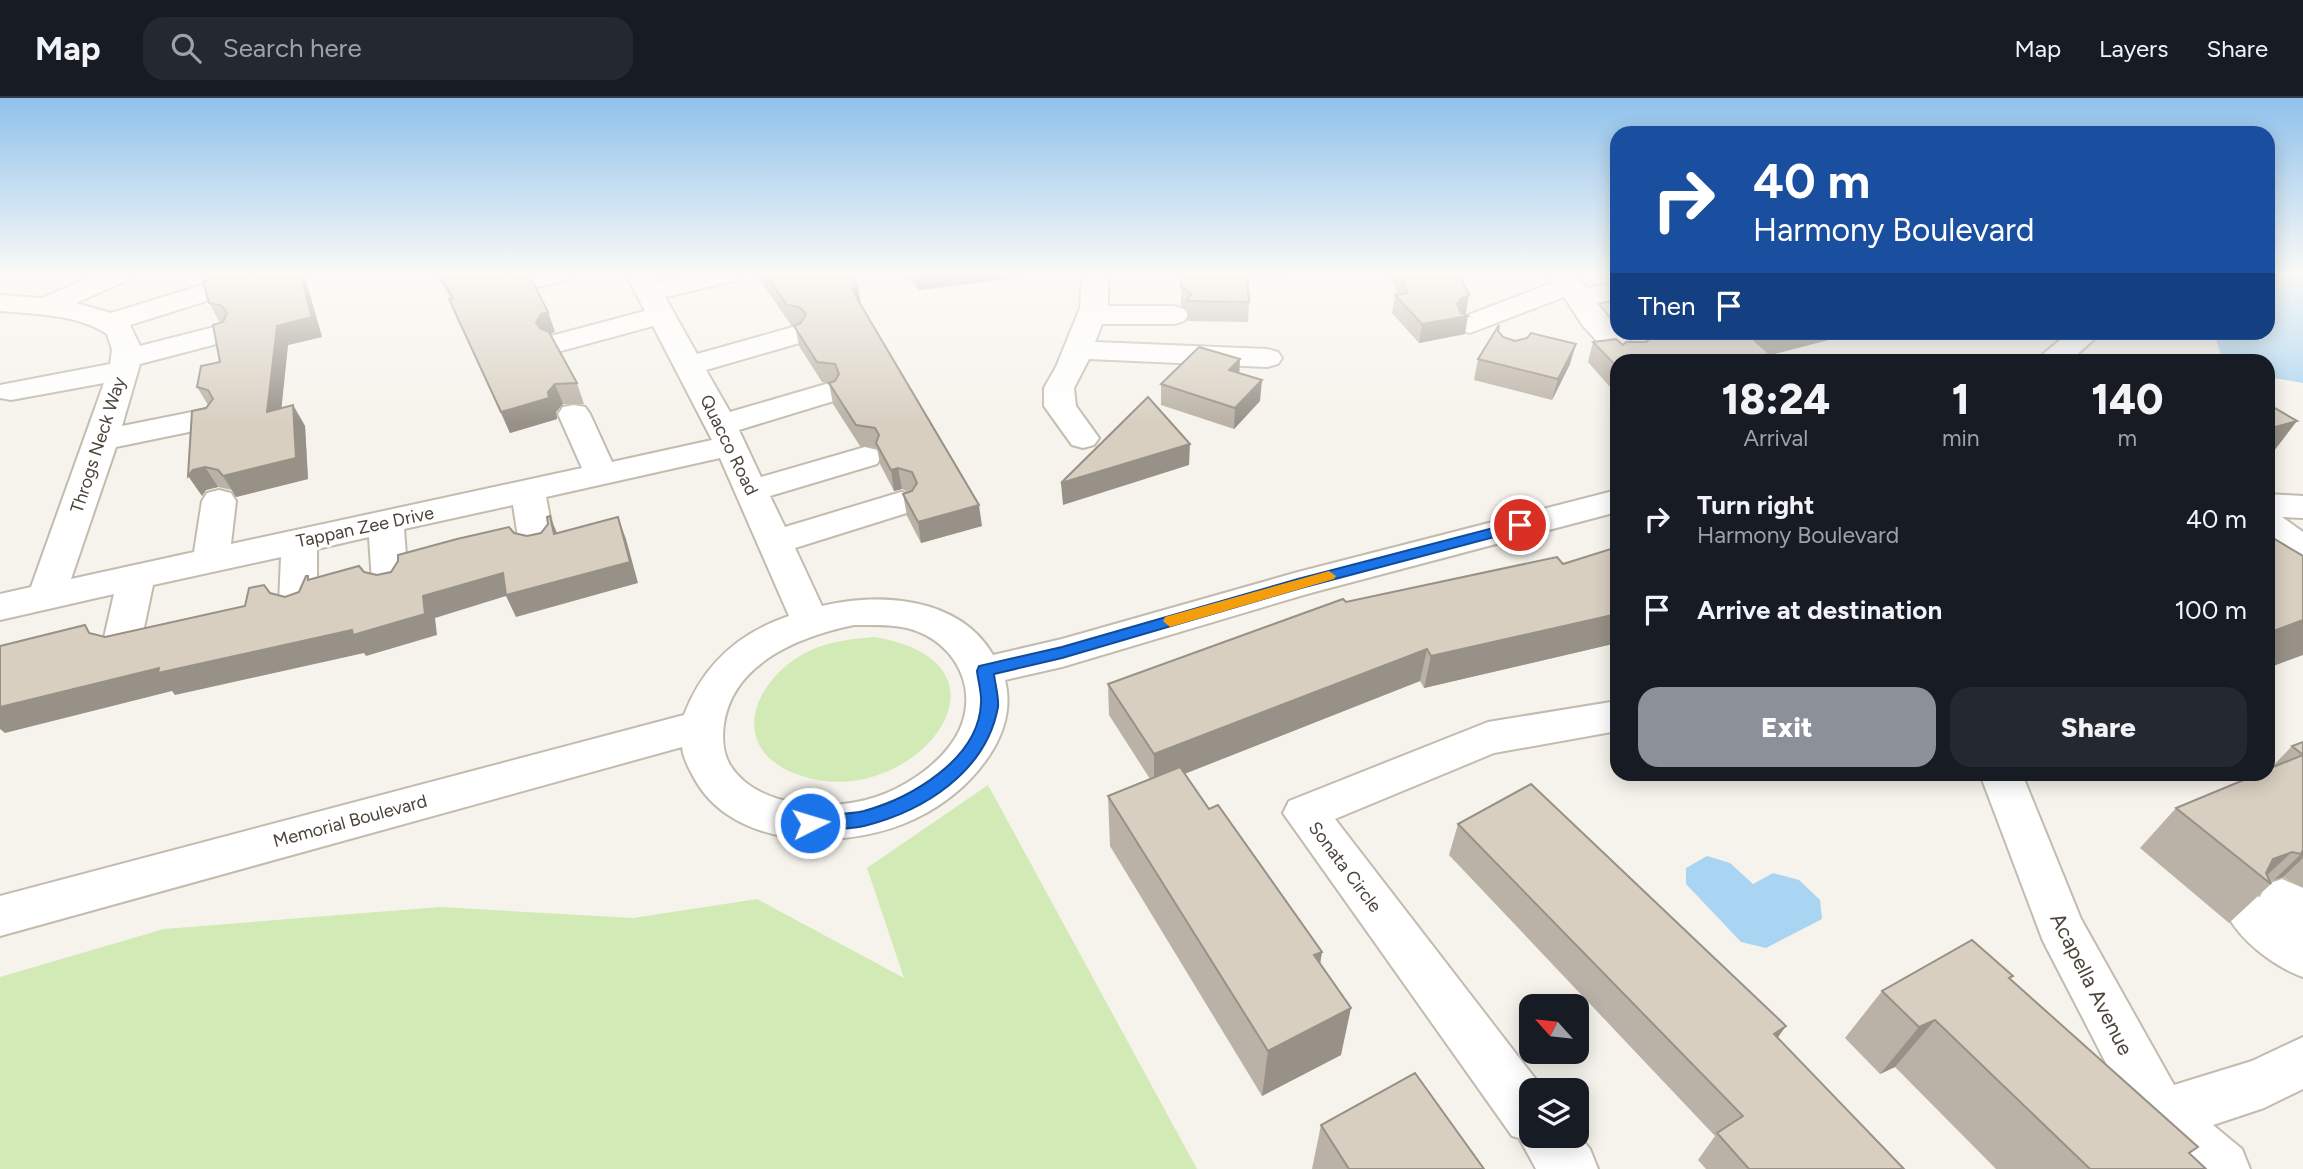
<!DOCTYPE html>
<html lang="en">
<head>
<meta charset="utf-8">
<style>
  body { margin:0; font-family:Figtree,sans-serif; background:#242831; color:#f1f3f6; height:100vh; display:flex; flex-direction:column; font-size:26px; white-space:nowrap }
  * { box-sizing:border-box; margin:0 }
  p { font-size:23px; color:#9ea1a6 }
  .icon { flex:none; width:38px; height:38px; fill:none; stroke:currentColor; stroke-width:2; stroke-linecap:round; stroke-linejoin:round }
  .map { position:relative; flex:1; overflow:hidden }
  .sheet { position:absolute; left:1610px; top:256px; width:665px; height:427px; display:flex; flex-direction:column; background:#171b24; border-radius:21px; box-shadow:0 4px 18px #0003 }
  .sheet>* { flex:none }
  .guide { position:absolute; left:1610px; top:28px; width:665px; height:214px; border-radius:21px; box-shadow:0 4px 18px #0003; background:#1a4fa0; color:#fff; overflow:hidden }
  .needle { width:46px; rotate:297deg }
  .controls { position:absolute; left:1519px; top:896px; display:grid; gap:14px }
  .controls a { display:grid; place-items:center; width:70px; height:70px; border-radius:14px; background:#171b24; box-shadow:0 4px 18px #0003; font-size:35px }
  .pin { position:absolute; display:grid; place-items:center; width:60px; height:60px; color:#fff; margin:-30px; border:4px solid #fff; border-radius:50%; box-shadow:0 2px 7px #0007 }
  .me { position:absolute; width:77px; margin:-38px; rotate:85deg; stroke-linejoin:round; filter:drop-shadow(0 0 5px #0008) }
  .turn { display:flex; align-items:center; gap:24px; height:147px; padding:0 28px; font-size:32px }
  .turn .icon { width:91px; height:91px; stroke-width:2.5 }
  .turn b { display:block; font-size:49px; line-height:60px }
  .then { display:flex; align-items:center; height:66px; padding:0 28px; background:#0003; gap:14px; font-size:26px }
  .eta { display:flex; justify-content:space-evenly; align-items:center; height:119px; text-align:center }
  .eta b { font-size:42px; font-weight:800; line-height:49px }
  .button { display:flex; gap:14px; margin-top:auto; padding:14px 28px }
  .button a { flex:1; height:80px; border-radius:21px; background:#8c9099; color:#fff; font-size:28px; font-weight:800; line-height:80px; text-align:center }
  .button a+a { background:#242831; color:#f1f3f6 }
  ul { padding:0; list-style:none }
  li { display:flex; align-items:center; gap:21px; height:91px; padding:0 28px }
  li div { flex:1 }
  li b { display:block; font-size:26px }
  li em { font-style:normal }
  header { display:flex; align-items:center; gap:42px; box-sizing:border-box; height:98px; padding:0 35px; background:#171b24; border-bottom:2px solid #363941 }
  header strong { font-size:33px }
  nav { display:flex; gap:38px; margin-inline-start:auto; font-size:24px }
  .search { width:490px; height:63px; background:#242831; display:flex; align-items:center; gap:18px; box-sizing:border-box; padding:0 24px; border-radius:21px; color:#9ea1a6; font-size:26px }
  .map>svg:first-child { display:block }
  .green { fill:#d2eab5 }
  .water { fill:#a9d4f2 }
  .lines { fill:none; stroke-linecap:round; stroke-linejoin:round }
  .minor-casing { stroke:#c2bbae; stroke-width:4 }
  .minor { fill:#fff; fill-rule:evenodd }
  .wall { fill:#bab2a6 }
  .shaded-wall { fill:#979187 }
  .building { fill:#d8cfc1; stroke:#979187; stroke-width:2 }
  .route { fill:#1a73e8; stroke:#114b97; stroke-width:2 }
  .slow { fill:#f59e0b }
  .labels { text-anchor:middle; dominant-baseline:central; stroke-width:6; stroke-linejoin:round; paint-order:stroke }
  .street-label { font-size:18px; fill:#4b4439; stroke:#fff }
  .near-street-label { font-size:21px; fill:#4b4439; stroke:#fff }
</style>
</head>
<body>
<header>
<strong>Map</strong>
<div class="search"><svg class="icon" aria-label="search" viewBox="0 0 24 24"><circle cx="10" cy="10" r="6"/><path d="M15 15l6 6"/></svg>Search here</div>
<nav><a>Map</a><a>Layers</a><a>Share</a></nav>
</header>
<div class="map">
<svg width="2303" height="1071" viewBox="0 0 2303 1071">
  <rect width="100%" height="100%" fill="#f6f3ec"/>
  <g class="green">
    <path d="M874,539C1033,565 912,715 802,678C724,653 752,580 811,552C831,543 853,541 874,539Z"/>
    <polygon points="988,687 1197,1071 0,1071 0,879 164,831 440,809 633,820 757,801 904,880 867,770"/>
  </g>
  <g class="water">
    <polygon points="2268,176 2303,176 2303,285 2268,279 2268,262 2227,262 2222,260 2214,235 2268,234"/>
    <polygon points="1707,758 1730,765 1753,786 1773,775 1799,782 1820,802 1822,821 1766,850 1741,844 1686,786 1686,770"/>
  </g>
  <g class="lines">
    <g class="minor-casing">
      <g id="minor">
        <path d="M97,176H132L128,182L76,205L111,215L209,185L219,187L223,193L219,199L130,227L140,248L222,227L232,230L236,236L232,242L140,266L122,328L207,311L218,314L223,321L218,328L116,349L71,481L194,454L202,403L207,395L219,392L231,395L236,403L231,446L582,370L558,316L563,309L574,307L585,309L590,316L612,364L712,342L653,228L561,253L551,250L546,244L551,238L645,213L626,176H652L657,184L694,176H741L738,182L665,199L697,256L793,229L803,232L808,238L803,244L706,272L730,314L826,286L837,288L841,295L837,302L739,332L761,379L865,349L877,352L881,359L877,366L770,398L785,429L901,394L913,397L918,405L913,413L795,450L822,508C880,494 960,499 993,557L1062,541L1298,474L1617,392V414L1307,496L1062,569L1005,582C1012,610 1004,635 989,658C968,689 938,712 903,726C837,752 730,750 693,678C688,669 683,659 682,649L0,838V798L684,617C703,567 738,535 789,518L720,360L546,399L555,446L550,454L537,457L524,454L519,446L513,407L404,431L408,484L403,493L390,496L377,493L372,484L369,439L317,451V505L311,514L298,518L285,514L279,505L281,459L153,487L141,544L136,554L122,558L108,554L103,544L114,496L0,522V496L31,489L104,285L11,302L0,300V287L110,266L112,252L107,236C77,216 35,216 0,213V197L42,200ZM854,527C872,527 890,526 907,530C962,544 985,604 949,649C932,671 903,690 876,699C831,714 758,711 730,667C723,655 722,639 724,626C733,564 801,538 854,527Z"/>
        <polygon points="522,176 572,176 568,182 532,190 522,188 518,182"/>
        <polygon points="1082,176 1108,176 1108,208 1174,208 1184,211 1188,217 1184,223 1174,226 1102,226 1095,244 1267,251 1278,254 1282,260 1278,266 1267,269 1089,261 1074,290 1076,308 1099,340 1094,347 1083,350 1072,347 1044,308 1044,290 1056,269 1080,210"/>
        <polygon points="1554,176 1574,176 1587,190 1617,185 1617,201 1597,205 1617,230 1617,234 1621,234 1643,259 1640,262 1617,262 1617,265 1583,228 1564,199 1470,235 1460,232 1456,226 1460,220 1552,185 1550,182"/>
        <polygon points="2070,234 2102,234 2071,262 2039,262 2043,256"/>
        <polygon points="2268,396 2303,398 2303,420 2282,419 2303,434 2303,464 2290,460 2268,443"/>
        <polygon points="1617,603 1617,633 1494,655 1335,721 1544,992 1531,992 1531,1038 1577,1038 1577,1035 1590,1051 1598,1071 1536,1071 1519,1040 1512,1038 1283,715 1289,703 1488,624"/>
        <polygon points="1980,676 2022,676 2081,821 2174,987 2252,963 2303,939 2303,991 2264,1010 2213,1027 2242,1051 2250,1071 2181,1071 2142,1035 2043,843"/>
        <path d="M2282,781L2303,790V879C2275,869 2240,843 2227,816L2234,802L2251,796L2260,799L2265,787Z"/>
      </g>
    </g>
    <use href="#minor" class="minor"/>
  </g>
  <g class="wall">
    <polygon points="193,176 304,176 322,239 288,247 281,310 293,307 305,328 308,381 236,399 232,392 218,389 206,392 202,398 206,310 208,307 197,289 220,264 220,225 209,205 206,183 204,180"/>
    <polygon points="436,176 529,176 548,214 555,234 550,236 577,285 584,306 563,306 556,314 557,321 510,335 457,221 449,201 451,201"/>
    <polygon points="756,176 848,176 858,189 861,206 982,428 921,445 907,418 903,396 909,394 902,391 894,393 880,366 877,350 860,348 833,306 829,285 822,284 799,248 795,228 791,227"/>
    <polygon points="902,176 1020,176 1021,179 919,192"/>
    <polygon points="1181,176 1285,176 1285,180 1247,180 1249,204 1248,224 1187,223 1187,213 1181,207"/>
    <polygon points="1389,176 1459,176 1466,215 1464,216 1465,236 1419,245 1392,215 1395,197 1398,197"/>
    <polygon points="1498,233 1503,239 1570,266 1552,302 1474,282 1478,261"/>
    <polygon points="1650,236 1836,240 1770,257 1768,262 1617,262 1617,297 1588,264 1593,244 1623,247 1646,244 1648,243"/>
    <polygon points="1239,275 1260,303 1234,331 1161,307 1161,286"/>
    <polygon points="1617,449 1617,545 1424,590 1420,583 1185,675 1209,711 1322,854 1320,865 1341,957 1262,998 1110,748 1108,698 1150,681 1109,617 1108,586 1346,504 1563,466"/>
    <polygon points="2303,644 2303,789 2283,779 2274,782 2271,784 2271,786 2229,825 2140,750 2176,710 2271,670 2292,648"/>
    <polygon points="1458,726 1777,940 1904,1071 1706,1071 1698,1062 1715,1038 1449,757"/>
    <polygon points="2010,881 2189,1055 2206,1071 1996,1071 1895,969 1880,976 1845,940 1882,893"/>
    <polygon points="1321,1027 1484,1071 1312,1071"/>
  </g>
  <g class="shaded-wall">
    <polygon points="300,176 304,176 322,239 288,247 279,334 267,314 277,228"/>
    <polygon points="917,176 1020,176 1021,179 919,192"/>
    <polygon points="858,189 861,208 852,192"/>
    <polygon points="1469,197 1466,215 1458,219 1468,218 1465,236 1419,245 1422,226 1457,206 1461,200"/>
    <polygon points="548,214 555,234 549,236 544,246 536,225 541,216"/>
    <polygon points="1787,234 1838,234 1836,240 1770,257 1768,262 1726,262 1755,243"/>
    <polygon points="1576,246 1570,266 1552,302 1558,281"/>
    <polygon points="1240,261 1239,282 1229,272"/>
    <polygon points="1262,282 1260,303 1234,331 1235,310"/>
    <polygon points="555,286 563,306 556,314 557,321 510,335 501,314 548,294"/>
    <polygon points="293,307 305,328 308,381 236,399 223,378"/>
    <polygon points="2297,323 2274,353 2268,355 2268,331"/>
    <polygon points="1190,346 1189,367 1063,407 1061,385"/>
    <polygon points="205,369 218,389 206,392 202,398 188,378 193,372"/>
    <polygon points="898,370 902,391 894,393 891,372"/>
    <polygon points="979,407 982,428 921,445 918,424"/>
    <polygon points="550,418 559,440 554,436"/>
    <polygon points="618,419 626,441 638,485 516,519 506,498 435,520 437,537 366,558 364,555 175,597 172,593 5,635 0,631 0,609 423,498"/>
    <polygon points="1617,516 1617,545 1424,590 1431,558"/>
    <polygon points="2303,522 2303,557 2268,570 2268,535"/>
    <polygon points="1427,551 1420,583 1154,688 1154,656"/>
    <polygon points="2303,748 2303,760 2283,779 2274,782 2301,756"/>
    <polygon points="2292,754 2264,780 2273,761"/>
    <polygon points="1322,854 1314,902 1314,857"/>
    <polygon points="1351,910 1341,957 1262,998 1268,953"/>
    <polygon points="1935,922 1895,969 1880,976 1919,929"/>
    <polygon points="1786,928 1766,956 1774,936"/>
  </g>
  <g class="building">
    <polygon points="213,176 300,176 312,219 277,228 267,314 293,307 296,360 223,378 218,372 205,369 193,372 188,378 192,313 206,310 213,301 208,292 197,289 201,268 220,264 213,227 223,224 227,215 222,208 209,205 203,184 210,181"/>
    <polygon points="439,176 529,176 548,214 541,216 536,225 541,231 549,234 577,285 555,286 548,294 549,300 501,314 449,201 453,200"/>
    <polygon points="765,176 848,176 858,189 852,192 979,407 918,424 903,396 912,393 917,385 912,374 898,370 891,372 876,345 879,337 875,330 856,327 829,285 835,283 839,276 835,266 817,264 794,228 801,225 806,216 799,209 787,207"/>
    <polygon points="1181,176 1247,176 1249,204 1187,203 1191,196 1181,188"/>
    <polygon points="1399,176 1459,176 1469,197 1461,200 1457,206 1461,215 1468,218 1422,226 1395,197 1408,195"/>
    <polygon points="1499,227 1498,233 1503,239 1515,243 1527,240 1531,235 1576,246 1558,281 1478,261"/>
    <polygon points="1657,234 1787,234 1755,243 1770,256 1726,262 1617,262 1617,269 1593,244 1616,241 1623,247 1626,244 1646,244 1651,240 1650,236"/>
    <polygon points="1199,249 1240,261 1229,272 1262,282 1235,310 1161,286"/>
    <polygon points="1148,299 1190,346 1061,385"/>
    <polygon points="2268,306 2297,323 2268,331"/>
    <polygon points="550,418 554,436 618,419 630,464 506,497 503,475 423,498 425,516 353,537 352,532 158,575 159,570 0,609 0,548 85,527 89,535 105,539 245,508 249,490 264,487 270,495 285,499 299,494 306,478 308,478 308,482 359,468 364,474 377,477 391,474 398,463 398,457 457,441 509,429 514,435 527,438 541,435 548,426 547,419"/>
    <polygon points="2268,437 2303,458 2303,522 2268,535"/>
    <polygon points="1617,449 1617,516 1431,558 1427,551 1154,656 1108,586 1343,501 1346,504 1557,459 1563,466"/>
    <polygon points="2303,644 2303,657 2292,648"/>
    <polygon points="2303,657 2303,752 2301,756 2292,754 2273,761 2266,775 2271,786 2176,710 2258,676 2268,676 2268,671"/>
    <polygon points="1180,669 1209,711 1218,707 1322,854 1314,857 1351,910 1268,953 1108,698"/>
    <polygon points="1531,686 1786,928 1774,936 1904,1071 1749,1071 1717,1035 1743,1018 1458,726"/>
    <polygon points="1972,842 2013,878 2009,880 2198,1049 2189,1055 2206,1071 2090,1071 1935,922 1919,929 1882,893"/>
    <polygon points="1415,975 1484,1071 1349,1071 1321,1027"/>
  </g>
  <linearGradient id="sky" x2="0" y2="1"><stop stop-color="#8fc1ec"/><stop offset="0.54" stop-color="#fbfaf6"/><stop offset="1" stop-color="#fbfaf6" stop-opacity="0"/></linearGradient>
  <rect width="2303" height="326" fill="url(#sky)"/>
  <path class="route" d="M1520,423L1527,427L1525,431L1301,490L1062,560L994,576C995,586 999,599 998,609C986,674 924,713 864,728C847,732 827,731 810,732L803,730L800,725L803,720L810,718C827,716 847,717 864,713C911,700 979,661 981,605C982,595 978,583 977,573L979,568L1062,549L1298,481Z"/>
  <polygon class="slow" points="1329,473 1336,478 1334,481 1170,529 1163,523 1165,519"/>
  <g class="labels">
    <g class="street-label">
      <text transform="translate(98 347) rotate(-72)">Throgs Neck Way</text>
      <text transform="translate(729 347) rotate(64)">Quacco Road</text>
      <text transform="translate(365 429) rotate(-12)">Tappan Zee Drive</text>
      <text transform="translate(350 723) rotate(-15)">Memorial Boulevard</text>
      <text transform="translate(1345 769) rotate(53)">Sonata Circle</text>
    </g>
    <g class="near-street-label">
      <text transform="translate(2092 886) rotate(63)">Acapella Avenue</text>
    </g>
  </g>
</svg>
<div class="controls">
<a><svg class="needle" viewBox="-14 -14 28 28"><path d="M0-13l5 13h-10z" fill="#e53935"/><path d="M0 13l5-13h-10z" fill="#9ea1a6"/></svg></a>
<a><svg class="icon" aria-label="layers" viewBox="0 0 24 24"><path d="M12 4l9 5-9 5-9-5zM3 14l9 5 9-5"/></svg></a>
</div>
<div class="pin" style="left:1520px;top:427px;background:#d93025"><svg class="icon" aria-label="arrive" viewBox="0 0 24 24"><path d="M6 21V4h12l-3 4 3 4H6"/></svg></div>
<svg class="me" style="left:810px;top:725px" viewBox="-20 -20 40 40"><circle r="17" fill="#1a73e8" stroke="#fff" stroke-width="3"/><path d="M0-11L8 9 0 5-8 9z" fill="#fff"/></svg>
<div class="guide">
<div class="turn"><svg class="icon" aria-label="right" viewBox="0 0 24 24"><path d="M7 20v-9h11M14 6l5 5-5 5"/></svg><div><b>40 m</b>Harmony Boulevard</div></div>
<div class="then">Then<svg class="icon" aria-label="arrive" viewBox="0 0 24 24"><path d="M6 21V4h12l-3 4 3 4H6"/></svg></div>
</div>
<section class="sheet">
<div class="eta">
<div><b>18:24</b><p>Arrival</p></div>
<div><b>1</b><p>min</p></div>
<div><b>140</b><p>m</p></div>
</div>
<ul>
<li><svg class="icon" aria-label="right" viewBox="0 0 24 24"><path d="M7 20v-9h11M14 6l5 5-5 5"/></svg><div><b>Turn right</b><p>Harmony Boulevard</p></div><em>40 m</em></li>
<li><svg class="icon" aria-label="arrive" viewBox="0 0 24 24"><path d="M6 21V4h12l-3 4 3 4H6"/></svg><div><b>Arrive at destination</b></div><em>100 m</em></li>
</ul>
<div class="button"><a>Exit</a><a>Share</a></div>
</section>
</div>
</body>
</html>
